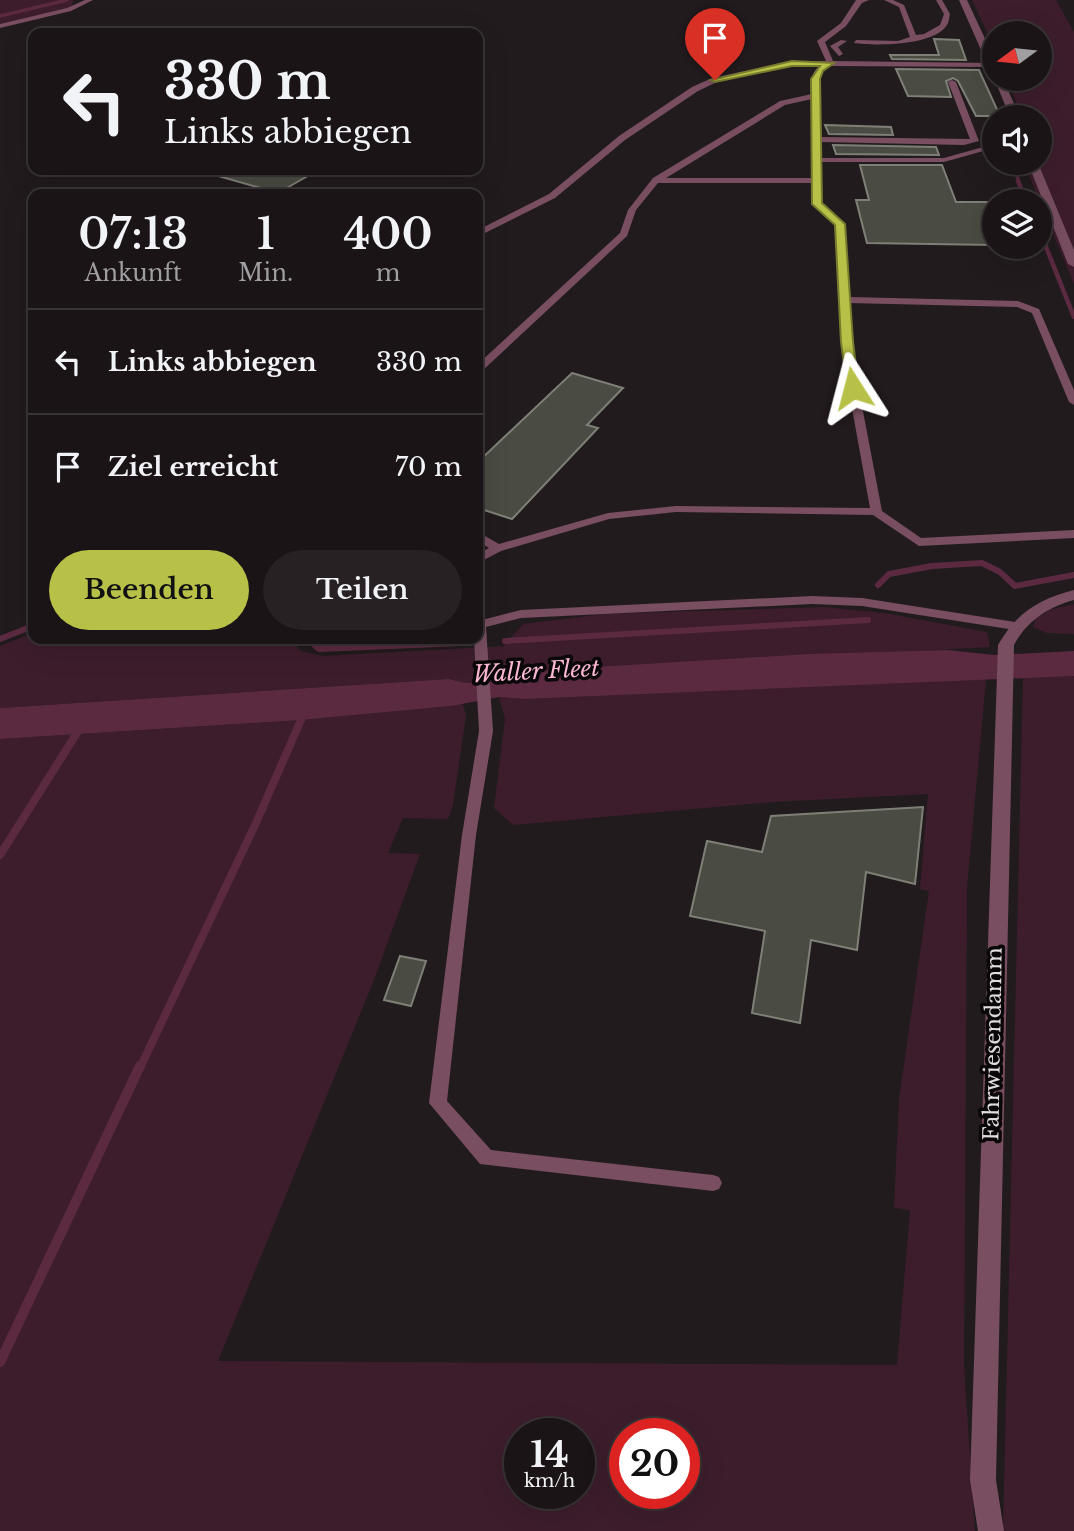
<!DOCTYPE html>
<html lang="de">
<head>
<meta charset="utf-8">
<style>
  body { margin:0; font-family:"Libre Baskerville",serif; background:#272123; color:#f1f3f6; height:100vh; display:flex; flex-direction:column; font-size:26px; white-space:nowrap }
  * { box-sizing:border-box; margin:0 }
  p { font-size:23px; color:#9f9ea1 }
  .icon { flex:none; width:38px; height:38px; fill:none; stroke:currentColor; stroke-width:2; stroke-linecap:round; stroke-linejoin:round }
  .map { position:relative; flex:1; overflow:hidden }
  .sheet { position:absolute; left:28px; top:189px; width:455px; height:455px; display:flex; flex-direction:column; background:#1a1416; border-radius:14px; box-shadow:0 7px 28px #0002,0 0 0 2px #383335 }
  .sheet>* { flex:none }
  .top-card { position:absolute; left:28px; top:28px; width:455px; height:147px; border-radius:14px; box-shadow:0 7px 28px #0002,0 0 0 2px #383335; background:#1a1416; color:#f1f3f6; overflow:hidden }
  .needle { width:46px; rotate:255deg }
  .buttons { position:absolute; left:982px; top:21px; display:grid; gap:14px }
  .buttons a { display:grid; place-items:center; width:70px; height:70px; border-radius:50%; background:#1a1416; box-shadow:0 7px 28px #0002,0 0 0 2px #383335; font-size:35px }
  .speed { position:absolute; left:504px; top:1418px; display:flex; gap:14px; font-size:35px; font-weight:700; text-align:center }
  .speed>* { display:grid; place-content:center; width:91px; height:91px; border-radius:50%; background:#1a1416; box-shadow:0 7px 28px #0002,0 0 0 2px #383335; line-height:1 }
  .speed small { font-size:18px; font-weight:400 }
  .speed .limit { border:10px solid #d22; background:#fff; color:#111 }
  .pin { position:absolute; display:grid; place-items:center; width:60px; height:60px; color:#fff; margin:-72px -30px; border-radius:50% 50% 50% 0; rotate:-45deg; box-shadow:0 0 7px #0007 }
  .pin .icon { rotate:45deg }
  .me { position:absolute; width:77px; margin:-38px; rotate:351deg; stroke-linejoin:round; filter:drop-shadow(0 0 5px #0008) }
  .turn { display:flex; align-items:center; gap:24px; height:147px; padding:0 21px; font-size:32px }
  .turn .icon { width:91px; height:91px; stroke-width:2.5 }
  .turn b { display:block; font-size:49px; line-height:60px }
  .eta { display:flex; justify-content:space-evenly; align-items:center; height:119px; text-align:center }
  .eta b { font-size:42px; font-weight:600; line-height:49px }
  .button { display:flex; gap:14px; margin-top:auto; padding:14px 21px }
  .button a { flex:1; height:80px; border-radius:42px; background:#b8c147; color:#111; font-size:28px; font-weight:600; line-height:80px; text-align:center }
  .button a+a { background:#272123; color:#f1f3f6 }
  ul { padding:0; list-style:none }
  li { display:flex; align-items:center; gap:21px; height:105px; padding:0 21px; border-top:2px solid #383335 }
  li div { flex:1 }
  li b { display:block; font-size:26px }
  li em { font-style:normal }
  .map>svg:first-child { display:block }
  .green { fill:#3d1d2c; fill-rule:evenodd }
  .water { fill:#5b2a41 }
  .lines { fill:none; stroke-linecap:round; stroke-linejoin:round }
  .stream-far4 { stroke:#5b2a41; stroke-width:3.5 }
  .stream-far3 { stroke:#5b2a41; stroke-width:4.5 }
  .stream-far2 { stroke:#5b2a41; stroke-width:6 }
  .stream-far1 { stroke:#5b2a41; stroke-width:8 }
  .stream { stroke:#5b2a41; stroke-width:10 }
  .building { fill:#4a4b42; stroke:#7e8077; stroke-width:2 }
  .lane { fill:#784e60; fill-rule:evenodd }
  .street { fill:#784e60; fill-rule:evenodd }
  .route { fill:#b8c147; stroke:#787d2e; stroke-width:2 }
  .labels { text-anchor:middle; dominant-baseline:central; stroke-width:7; stroke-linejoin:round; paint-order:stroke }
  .street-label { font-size:21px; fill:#e2dddf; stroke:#0a0708 }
  .water-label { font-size:23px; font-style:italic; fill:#fbb7d3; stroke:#0a0708 }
</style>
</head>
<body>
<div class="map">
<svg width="1074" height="1531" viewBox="0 0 1074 1531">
  <rect width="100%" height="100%" fill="#221b1e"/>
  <g class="green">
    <polygon points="0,0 74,0 70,8 0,24"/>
    <polygon points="972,0 1056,0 1074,32 1074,284 1024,163 1040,163 1040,117 1022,117 1007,79 1040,79 1040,33 994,33 994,47"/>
    <polygon points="1074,604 1074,634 1047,633 1033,627 1036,618 1049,610"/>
    <path d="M824,607L884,613L987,632L990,647L515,672C494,685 472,686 449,679L0,708V646L33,633V639H289L301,651L323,656L504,646L523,624L605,614Z"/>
    <polygon points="1074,676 1074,1531 1003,1531 1023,678"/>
    <path d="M986,679L967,887L964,1366L975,1531H0V739L301,720L451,706L462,702L466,715L453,805L448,819L403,818L388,853L420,854L372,985L218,1361L897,1365L910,1210L894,1208L899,1099L929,891L920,889L928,794L773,802L513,825L494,808L505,719L499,697L525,699ZM520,1433H579V1493H520ZM625,1433H684V1493H625Z"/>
  </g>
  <path class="water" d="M948,650L994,655L1074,651V676L525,699L499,697L451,706L301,720L0,739V708L449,679C472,686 494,685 515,672L809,654Z"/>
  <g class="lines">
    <g class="stream-far4">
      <polyline points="0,16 67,0"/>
      <polyline points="1012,163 1019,182"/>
    </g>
    <g class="stream-far3">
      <polyline points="1018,181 1026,201"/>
      <polyline points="1040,232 1074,317"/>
    </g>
    <g class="stream-far2">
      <polyline points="878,585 889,574 932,566 982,563 1000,572 1015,586 1074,575"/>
      <polyline points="0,639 33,626"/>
      <polyline points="308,639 319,649 462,643"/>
      <polyline points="505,641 868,620"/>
    </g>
    <g class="stream-far1">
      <polyline points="0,855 80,728"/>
      <polyline points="140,1068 256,823 304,713"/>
    </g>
    <polyline class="stream" points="0,1362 140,1066"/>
  </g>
  <g class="building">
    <polygon points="934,39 959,40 966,60 892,59 890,55 939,55"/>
    <polygon points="896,69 979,70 1000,116 976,116 958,81 953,78 946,81 951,97 908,96"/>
    <polygon points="825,125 891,127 893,135 829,134"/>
    <polygon points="833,145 936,147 939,155 836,154"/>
    <polygon points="860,165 942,165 956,202 987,202 994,219 994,245 867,243 856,200 869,200"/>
    <polygon points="216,170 318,170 278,193 215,175"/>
    <polygon points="572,373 623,388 587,425 598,428 512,519 478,508 478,462"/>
    <polygon points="923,807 915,884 866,872 857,950 811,940 800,1023 752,1013 765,931 690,916 707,841 762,852 771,816"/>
    <polygon points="400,956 426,961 411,1006 384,1000"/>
  </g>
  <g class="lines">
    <g class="lane">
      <polygon points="85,0 93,0 71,11 0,28 0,24 67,8"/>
      <path d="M856,0H869L862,3L846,26L825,42L833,61L992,63L994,67L831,66L822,71L819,79L821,137L970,139L948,82L952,80L956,82L979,141L964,145L821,142L822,158H944L994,144V148L944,162H822L819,181L821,203L844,224L849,297L1018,301L1039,309L1074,390V405L1069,402L1032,313L1017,307L849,303L854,364L882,511L921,538L1074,530V538L919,546L873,515L676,512L609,519L501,551L478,563V554L489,548L478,541V532L499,544L608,513L676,506L870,508L844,364L836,225L813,204L811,183H658L636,210L627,236L482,371L478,372V364L620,233L628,210L653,178L780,101L812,94C811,83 810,72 821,65H792L717,82L698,91L625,140L555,198L481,235L478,236V230L549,194L619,136L692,87L712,78L792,61H826L817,41L841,23ZM812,99L813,137L811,139L813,141L811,178H666L785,105Z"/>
      <path d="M884,0H893L904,5L916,35L924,34L940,25L944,14L936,0H942L950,14C949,18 949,22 947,25C934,46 875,46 854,43L856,40L898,41L910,37L899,7Z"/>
      <polygon points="841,40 847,41 838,47 843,54 839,56 830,46"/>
      <polygon points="812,596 862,598 1015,622 1021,626 1015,630 862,606 812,604 521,618 486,627 493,731 476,835 447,1101 491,1150 713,1175 719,1177 722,1183 719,1189 713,1191 480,1164 429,1103 462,835 479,731 474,639 478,639 478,621 521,610"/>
    </g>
    <g class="street">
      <polygon points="959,0 967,0 994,58 994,71 989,68"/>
      <polygon points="994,78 1003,79 1020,117 1010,117"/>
      <polygon points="1028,163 1038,163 1074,250 1074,267 1068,264"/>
      <path d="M1074,590V600C1048,607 1027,621 1014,645L996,1480L1004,1531H978L970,1480L998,645C1016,613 1039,599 1074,590Z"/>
    </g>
  </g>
  <polygon class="route" points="792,61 834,63 823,71 820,79 822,203 845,224 853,342 859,388 853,392 847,388 841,342 835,225 812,204 811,79 820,66 792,66 715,82 711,80"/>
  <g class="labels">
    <g class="street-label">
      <text transform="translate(993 1044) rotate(-89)">Fahrwiesendamm</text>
    </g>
    <g class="water-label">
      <text transform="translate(536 671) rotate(-3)">Waller Fleet</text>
    </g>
  </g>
</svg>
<div class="buttons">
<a><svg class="needle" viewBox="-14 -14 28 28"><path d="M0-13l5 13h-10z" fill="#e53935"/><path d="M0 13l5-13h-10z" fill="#9f9ea1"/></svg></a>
<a><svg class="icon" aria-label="sound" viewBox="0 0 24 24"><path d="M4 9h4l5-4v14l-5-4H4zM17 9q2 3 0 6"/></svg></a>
<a><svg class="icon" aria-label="layers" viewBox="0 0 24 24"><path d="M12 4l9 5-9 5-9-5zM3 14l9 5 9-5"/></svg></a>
</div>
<div class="speed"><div>14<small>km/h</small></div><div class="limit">20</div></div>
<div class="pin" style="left:715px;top:80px;background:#d93025"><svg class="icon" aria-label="arrive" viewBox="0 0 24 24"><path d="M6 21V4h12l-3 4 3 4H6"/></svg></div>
<svg class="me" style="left:853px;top:388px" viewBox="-20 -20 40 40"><path d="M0-17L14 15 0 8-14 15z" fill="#b8c147" stroke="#fff" stroke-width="4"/></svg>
<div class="top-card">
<div class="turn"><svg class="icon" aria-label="left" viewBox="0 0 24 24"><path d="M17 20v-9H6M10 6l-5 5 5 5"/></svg><div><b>330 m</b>Links abbiegen</div></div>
</div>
<section class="sheet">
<div class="eta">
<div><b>07:13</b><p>Ankunft</p></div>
<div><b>1</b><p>Min.</p></div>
<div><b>400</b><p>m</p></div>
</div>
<ul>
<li><svg class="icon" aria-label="left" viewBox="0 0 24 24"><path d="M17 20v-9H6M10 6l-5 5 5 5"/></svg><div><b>Links abbiegen</b></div><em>330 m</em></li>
<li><svg class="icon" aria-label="arrive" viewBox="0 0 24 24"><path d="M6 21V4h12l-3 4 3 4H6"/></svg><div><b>Ziel erreicht</b></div><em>70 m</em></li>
</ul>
<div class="button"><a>Beenden</a><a>Teilen</a></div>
</section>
</div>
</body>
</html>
